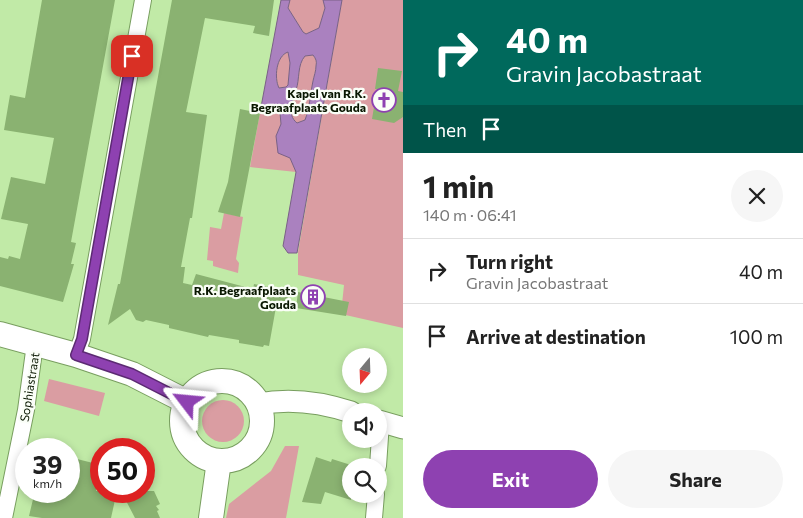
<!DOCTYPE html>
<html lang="en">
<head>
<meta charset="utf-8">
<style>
  body { margin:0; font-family:Commissioner,sans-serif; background:#f6f6f6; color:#222; height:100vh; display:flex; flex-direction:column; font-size:19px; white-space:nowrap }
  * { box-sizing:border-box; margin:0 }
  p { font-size:16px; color:#767676 }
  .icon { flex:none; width:28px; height:28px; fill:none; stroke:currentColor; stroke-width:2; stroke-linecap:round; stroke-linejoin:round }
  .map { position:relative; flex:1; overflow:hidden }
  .details { display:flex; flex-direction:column; background:#fff; width:400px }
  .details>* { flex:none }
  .top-card { background:#00695c; color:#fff; overflow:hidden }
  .needle { width:32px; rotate:199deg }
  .buttons { position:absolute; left:342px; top:348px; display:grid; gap:10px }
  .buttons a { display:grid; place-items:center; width:45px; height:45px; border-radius:50%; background:#fff; box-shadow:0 2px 8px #0003; font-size:25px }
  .speed { position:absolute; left:15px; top:438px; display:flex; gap:10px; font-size:25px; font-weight:700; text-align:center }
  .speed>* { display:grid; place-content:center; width:65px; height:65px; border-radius:50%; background:#fff; box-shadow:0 2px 8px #0003; line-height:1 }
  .speed small { font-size:12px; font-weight:400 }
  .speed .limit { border:8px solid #d22; background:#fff; color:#111 }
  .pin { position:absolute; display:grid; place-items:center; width:42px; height:42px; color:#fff; margin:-21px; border-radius:10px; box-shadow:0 2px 8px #0006 }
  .me { position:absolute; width:55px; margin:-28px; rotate:299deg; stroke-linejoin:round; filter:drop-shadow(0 0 4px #0008) }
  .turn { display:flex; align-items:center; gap:18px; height:105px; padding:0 20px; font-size:22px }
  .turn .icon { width:65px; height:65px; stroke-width:2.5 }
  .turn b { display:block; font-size:35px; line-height:42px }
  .then { display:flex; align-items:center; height:48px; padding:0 20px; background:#0003; gap:10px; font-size:19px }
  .round { display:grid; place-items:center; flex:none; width:52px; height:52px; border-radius:26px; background:#f6f6f6 }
  .summary { display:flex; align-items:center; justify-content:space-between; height:85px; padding:0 20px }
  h1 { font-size:30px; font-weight:700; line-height:38px }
  .cta { display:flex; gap:10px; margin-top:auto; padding:10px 20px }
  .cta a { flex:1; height:58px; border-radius:30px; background:#8e41b1; color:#fff; font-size:20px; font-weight:700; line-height:58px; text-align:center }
  .cta a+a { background:#f6f6f6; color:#222 }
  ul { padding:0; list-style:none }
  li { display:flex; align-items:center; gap:15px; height:65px; padding:0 20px; border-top:1px solid #e0e0e0 }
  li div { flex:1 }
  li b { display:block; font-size:19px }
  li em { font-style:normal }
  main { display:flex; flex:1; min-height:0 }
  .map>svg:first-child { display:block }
  .green { fill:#da9da2 }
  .water { fill:#aa81bf; stroke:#7a6186; fill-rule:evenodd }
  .building { fill:#8ab271 }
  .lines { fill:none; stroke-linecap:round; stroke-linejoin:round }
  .minor-casing { stroke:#789e5f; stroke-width:18 }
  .tertiary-casing { stroke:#789e5f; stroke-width:23 }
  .secondary-casing { stroke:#789e5f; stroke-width:26 }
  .minor { stroke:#fff; stroke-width:16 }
  .tertiary { stroke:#fff; stroke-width:21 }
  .secondary { stroke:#fff; stroke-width:24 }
  .route-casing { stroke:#5c2a73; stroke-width:12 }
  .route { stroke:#8e41b1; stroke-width:9 }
  .labels { text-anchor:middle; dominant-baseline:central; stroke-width:4.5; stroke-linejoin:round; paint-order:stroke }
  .poi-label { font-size:12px; font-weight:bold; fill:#091701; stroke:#fafef7; text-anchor:end }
  .street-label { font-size:12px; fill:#091701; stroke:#fafef7 }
</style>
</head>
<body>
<main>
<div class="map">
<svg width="403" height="518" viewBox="0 0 403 518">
  <rect width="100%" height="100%" fill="#c1eaa7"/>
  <g class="green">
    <polygon points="290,0 323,0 325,8 319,28 306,34 303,32 288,8"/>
    <polygon points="342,0 403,0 403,328 341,314 344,285 298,275 298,252"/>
    <path d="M288,52L290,63L288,85L286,87L279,88C274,78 276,56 288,52Z"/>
    <path d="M313,55C316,59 317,61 316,66C316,71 314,76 313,81C310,95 310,107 305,120L297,123C286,114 293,101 296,90C300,79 297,65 305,56Z"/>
    <polygon points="261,107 280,113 281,124 279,131 296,172 250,167"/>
    <polygon points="224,213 243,217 236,259 239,263 238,273 213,266 213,261 207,260 210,227 221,229"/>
    <polygon points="49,379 105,393 99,416 44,401"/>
    <circle cx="223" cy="421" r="21"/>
    <polygon points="285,446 299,446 286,518 226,518 229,504 271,471"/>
  </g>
  <path class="water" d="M281,0H290L288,8L303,32L306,34L319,28L325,8L323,0H342L297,253H288L283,246L296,172L290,158L278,153L276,136L281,124L280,113L261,107ZM288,52L290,63L288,85L286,87L279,88C274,78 276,56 288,52ZM313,55C316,59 317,61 316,66C316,71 314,76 313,81C310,95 310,107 305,120L297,123C286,114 293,101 296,90C300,79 297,65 305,56Z"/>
  <g class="building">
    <polygon points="42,0 115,0 71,242 76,243 71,264 74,264 63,302 0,286 0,257 8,259 9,256 20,259 28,224 1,219 11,177 45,184 54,138 4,130 10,95 25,98"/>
    <polygon points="172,0 274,0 269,36 253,33 255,26 205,18 186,112 207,115 192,218 190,218 181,267 185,267 183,283 192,285 196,274 253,289 254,284 289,291 286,309 276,307 269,346 264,345 263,347 239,343 239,340 209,335 208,337 169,328 169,325 146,320 143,322 136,320 130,309 108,325 118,284 120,284"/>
    <polygon points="378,68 402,71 398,91 403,92 403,117 394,123 372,119 377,89 375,89"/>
    <polygon points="240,109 260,113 240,217 218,212 228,182"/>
    <polygon points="298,292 349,302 346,316 296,308"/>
    <polygon points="69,457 101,465 96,491 117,491 111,518 42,518 29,516 35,491 69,491"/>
    <polygon points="316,457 331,462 332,459 351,465 351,500 325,492 321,504 302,502"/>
    <polygon points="121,491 154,491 160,504 156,506 159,510 157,511 160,518 135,518"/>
  </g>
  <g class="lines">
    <g class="minor-casing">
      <g id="minor">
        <polyline points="76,355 82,339 143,0"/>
        <polyline points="378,466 381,422"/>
        <polyline points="4,518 26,410 35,344"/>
        <polyline points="374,518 376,494"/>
      </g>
    </g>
    <g class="tertiary-casing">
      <g id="tertiary">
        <path d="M258,404C289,398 321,402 351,412"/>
        <polyline points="379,421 403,428"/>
      </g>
    </g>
    <g class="secondary-casing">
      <g id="secondary">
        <polyline points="0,334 76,355 132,374 187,402"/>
        <circle cx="222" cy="421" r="40"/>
        <polyline points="211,518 219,461"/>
      </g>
    </g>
    <use href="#minor" class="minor"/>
    <use href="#tertiary" class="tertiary"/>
    <use href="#secondary" class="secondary"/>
  </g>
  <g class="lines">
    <g class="route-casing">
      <polyline id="route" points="132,56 82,339 76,355 132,374 187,402"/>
    </g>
    <use href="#route" class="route"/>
  </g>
  <defs>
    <g id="church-ring" transform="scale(1.25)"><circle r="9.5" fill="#fafef7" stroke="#8e41b1" stroke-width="1.5"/><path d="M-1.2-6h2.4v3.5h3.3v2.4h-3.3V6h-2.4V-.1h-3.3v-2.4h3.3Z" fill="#8e41b1"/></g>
    <g id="building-ring" transform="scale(1.25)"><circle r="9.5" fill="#fafef7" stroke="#8e41b1" stroke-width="1.5"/><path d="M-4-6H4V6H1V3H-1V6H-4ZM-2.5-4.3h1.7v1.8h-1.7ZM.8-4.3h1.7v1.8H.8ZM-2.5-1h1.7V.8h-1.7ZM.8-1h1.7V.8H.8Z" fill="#8e41b1"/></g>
  </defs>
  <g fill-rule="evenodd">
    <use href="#church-ring" x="384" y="100"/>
    <use href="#building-ring" x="313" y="297"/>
  </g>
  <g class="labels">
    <g class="poi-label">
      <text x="366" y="93">Kapel van R.K.<tspan x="366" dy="14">Begraafplaats Gouda</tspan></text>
      <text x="296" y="290">R.K. Begraafplaats<tspan x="296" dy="14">Gouda</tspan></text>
    </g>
    <g class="street-label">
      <text transform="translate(29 387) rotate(-81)">Sophiastraat</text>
    </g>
  </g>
</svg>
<div class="buttons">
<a><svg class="needle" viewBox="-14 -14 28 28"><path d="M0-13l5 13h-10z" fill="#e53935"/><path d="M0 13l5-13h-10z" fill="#767676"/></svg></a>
<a><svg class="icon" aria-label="sound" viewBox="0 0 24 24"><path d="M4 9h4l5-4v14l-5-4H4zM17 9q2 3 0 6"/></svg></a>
<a><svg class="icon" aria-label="search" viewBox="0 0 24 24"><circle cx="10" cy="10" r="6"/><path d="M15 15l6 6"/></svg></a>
</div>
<div class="speed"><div>39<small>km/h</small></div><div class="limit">50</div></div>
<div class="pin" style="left:132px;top:56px;background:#d93025"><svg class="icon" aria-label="arrive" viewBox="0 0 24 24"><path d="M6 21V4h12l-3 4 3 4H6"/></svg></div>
<svg class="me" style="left:187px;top:402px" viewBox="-20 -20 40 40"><path d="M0-17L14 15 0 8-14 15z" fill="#8e41b1" stroke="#fff" stroke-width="4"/></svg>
</div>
<section class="details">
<div class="top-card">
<div class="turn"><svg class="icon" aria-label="right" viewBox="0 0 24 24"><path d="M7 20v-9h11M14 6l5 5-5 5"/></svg><div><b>40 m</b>Gravin Jacobastraat</div></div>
<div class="then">Then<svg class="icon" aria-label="arrive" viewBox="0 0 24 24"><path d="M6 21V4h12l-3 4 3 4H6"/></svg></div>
</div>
<div class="summary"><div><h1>1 min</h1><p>140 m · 06:41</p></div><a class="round"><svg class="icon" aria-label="close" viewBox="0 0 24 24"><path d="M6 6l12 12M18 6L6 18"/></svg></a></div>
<ul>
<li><svg class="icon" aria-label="right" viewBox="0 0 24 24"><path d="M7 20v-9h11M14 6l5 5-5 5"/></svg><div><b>Turn right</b><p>Gravin Jacobastraat</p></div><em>40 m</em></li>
<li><svg class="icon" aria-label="arrive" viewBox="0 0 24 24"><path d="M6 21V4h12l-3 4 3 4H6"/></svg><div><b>Arrive at destination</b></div><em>100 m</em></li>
</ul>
<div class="cta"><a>Exit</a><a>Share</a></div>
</section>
</main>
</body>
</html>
